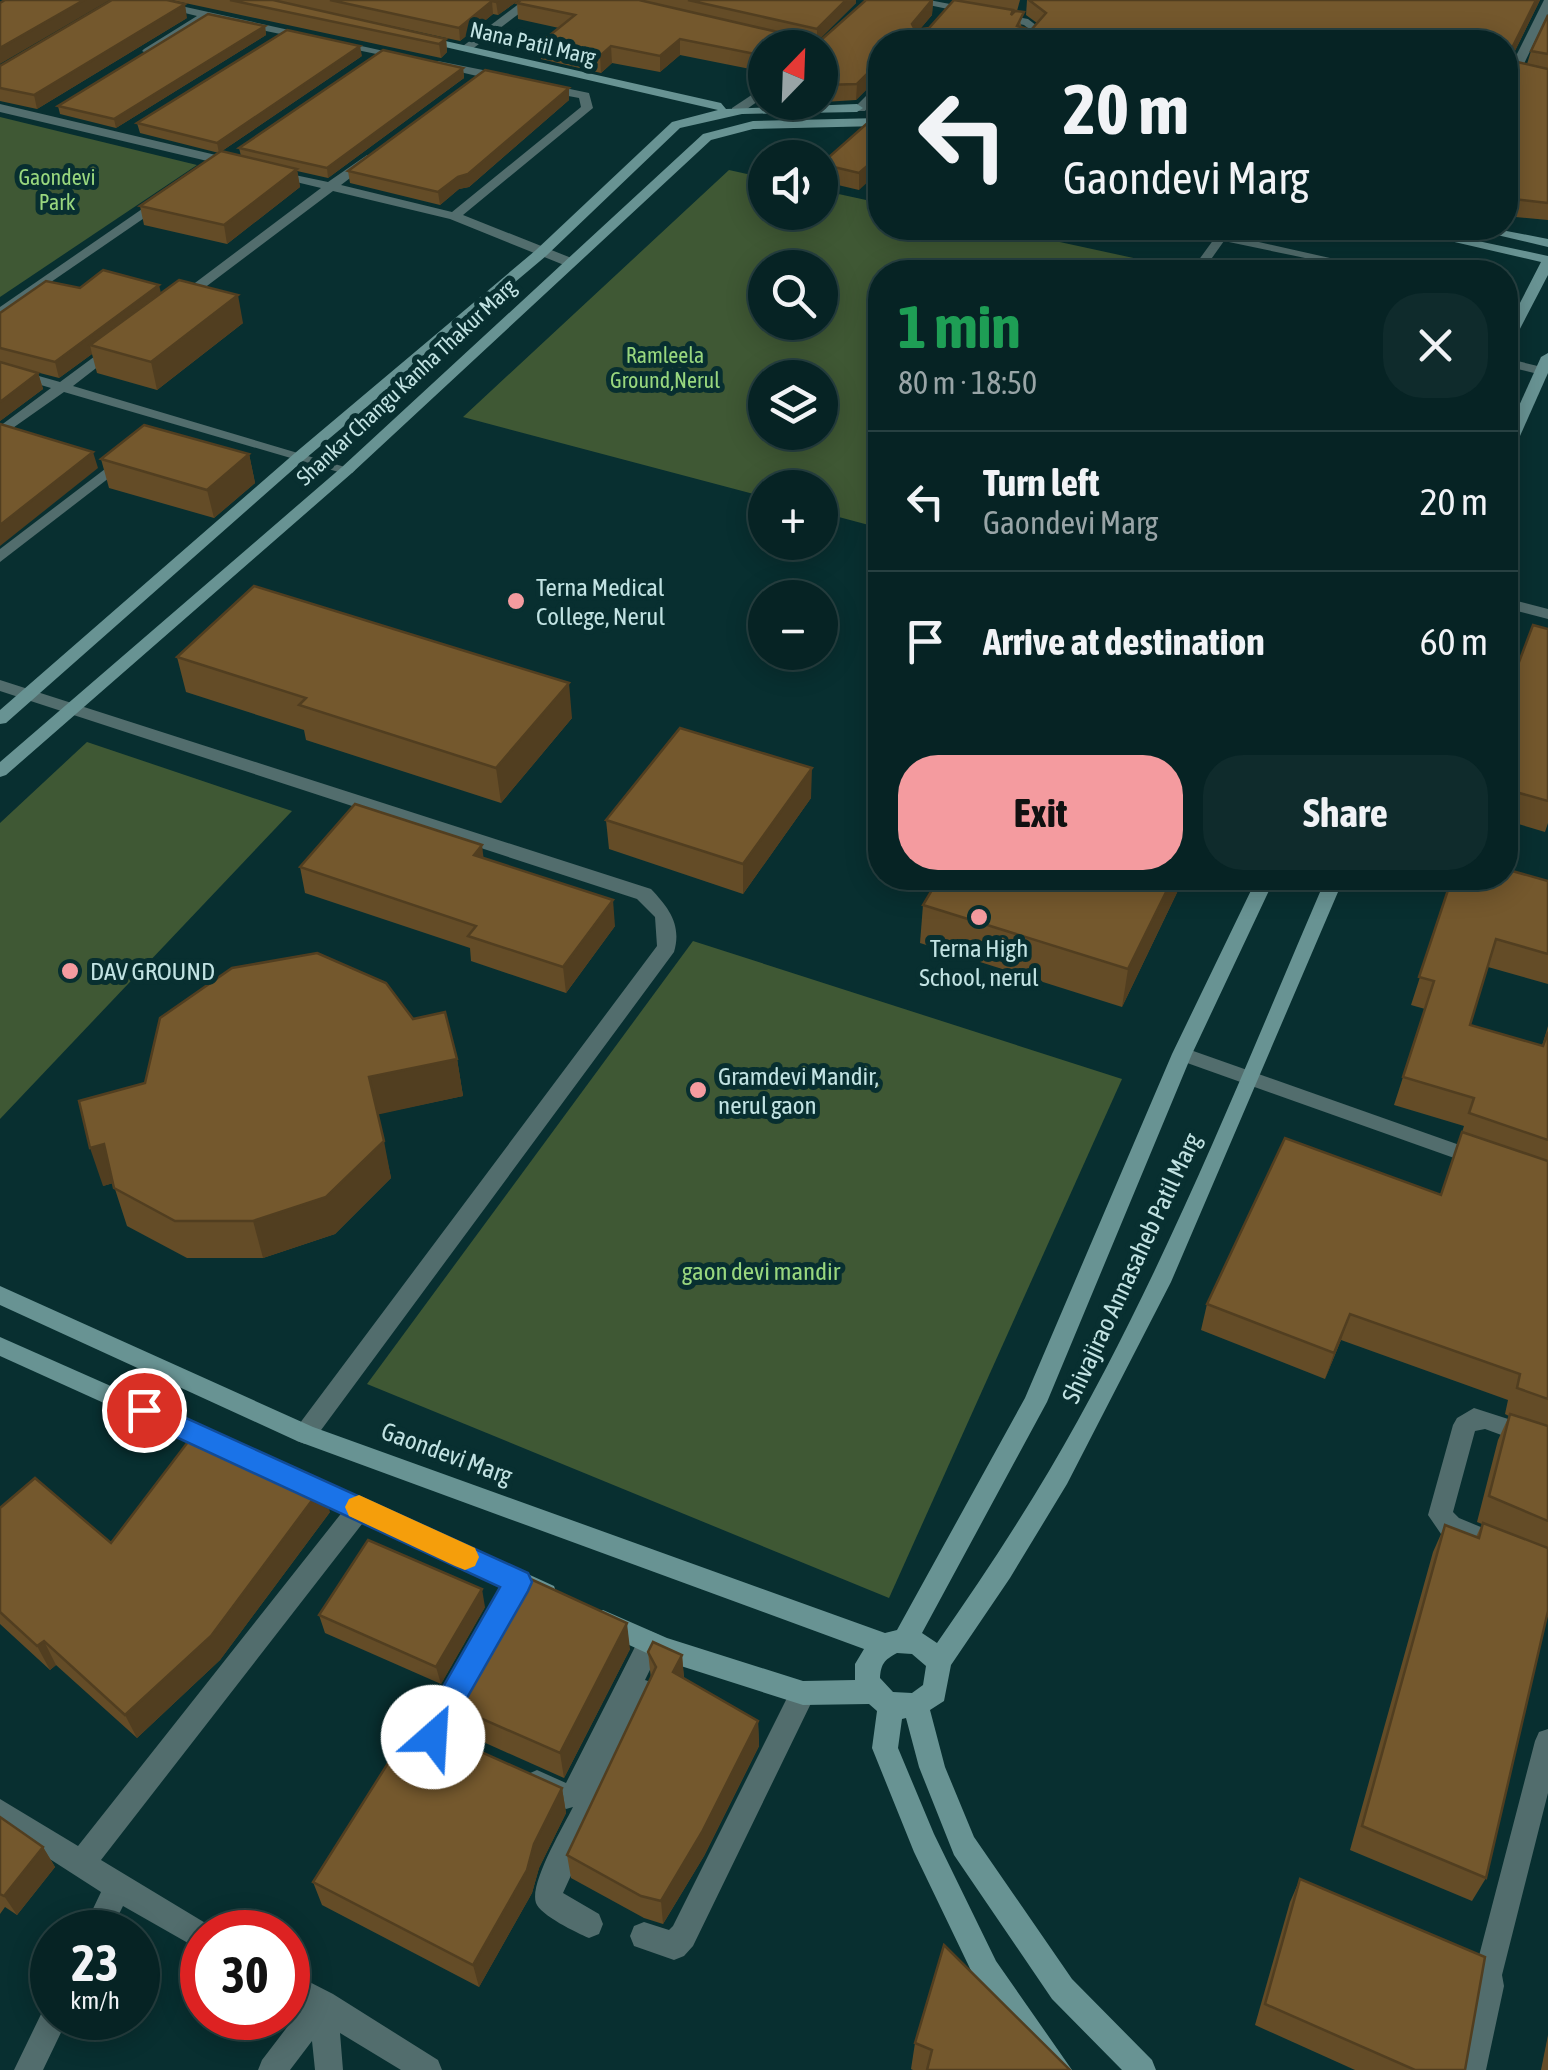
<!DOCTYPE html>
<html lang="en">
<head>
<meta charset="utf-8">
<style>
  body { margin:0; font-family:"Asap Condensed",sans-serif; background:#0f2b2c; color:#f1f3f6; height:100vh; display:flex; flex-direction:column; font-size:38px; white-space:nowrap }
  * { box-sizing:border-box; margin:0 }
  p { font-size:32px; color:#98a4a6 }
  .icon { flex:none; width:55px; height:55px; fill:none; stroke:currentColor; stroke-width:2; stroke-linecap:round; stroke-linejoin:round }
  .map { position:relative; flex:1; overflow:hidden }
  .drawer { position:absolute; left:868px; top:260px; width:650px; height:630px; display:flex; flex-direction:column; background:#062324; border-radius:40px; box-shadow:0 5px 25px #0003,0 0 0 2px #274041 }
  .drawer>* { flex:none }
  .guide { position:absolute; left:868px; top:30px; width:650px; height:210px; border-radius:40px; box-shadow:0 5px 25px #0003,0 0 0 2px #274041; background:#062324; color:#f1f3f6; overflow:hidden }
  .needle { width:65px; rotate:23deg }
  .buttons { position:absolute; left:748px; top:30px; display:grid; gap:20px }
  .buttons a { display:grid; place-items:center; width:90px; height:90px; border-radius:50%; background:#062324; box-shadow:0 5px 25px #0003,0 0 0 2px #274041; font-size:50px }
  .speed { position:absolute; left:30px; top:1910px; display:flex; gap:20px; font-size:50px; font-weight:700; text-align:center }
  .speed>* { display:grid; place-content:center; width:130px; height:130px; border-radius:50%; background:#062324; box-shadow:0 5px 25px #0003,0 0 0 2px #274041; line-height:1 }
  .speed small { font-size:25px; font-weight:400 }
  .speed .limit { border:15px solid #d22; background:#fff; color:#111 }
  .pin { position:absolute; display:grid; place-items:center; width:85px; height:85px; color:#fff; margin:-42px; border:5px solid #fff; border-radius:50%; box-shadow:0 2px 10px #0007 }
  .me { position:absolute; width:110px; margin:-55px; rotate:26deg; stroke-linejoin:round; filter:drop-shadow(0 0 8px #0008) }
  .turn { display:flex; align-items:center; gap:35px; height:210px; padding:0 30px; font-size:45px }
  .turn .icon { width:130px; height:130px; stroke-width:2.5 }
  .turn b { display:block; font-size:70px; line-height:85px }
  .round { display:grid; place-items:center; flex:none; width:105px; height:105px; border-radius:40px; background:#0f2b2c }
  .headline { display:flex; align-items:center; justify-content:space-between; height:170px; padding:0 30px }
  h1 { font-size:60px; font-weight:700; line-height:75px; color:#1e9e55 }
  .button { display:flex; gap:20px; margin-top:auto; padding:20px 30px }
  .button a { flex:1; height:115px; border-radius:40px; background:#f49b9f; color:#111; font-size:40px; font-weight:700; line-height:115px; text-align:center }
  .button a+a { background:#0f2b2c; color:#f1f3f6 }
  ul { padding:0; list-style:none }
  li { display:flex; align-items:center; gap:30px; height:140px; padding:0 30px; border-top:2px solid #274041 }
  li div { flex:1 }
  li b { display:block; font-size:38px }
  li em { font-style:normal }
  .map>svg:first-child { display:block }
  .green { fill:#3f5834; fill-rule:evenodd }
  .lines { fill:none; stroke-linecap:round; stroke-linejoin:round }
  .lane { fill:#526d6d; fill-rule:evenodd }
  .street { fill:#526d6d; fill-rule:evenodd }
  .secondary { fill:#689393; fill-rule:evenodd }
  .wall { fill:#644c27 }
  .shaded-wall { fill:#513e20 }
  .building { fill:#74582d; stroke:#513e20; stroke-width:2.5 }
  .route { fill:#1a73e8; stroke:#114b97; stroke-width:2.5 }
  .slow { fill:#f59e0b }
  .poi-dot { fill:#f49b9f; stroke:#082f30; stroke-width:4 }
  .labels { text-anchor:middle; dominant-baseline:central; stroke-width:10; stroke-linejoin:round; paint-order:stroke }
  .far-street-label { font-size:22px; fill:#c2e3e3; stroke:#082f30 }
  .far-park-label { font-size:22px; fill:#99d77e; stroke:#082f30 }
  .poi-label { font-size:25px; fill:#c2e3e3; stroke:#082f30; text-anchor:start }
  .street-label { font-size:25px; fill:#c2e3e3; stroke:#082f30 }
  .park-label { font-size:25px; fill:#99d77e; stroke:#082f30 }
</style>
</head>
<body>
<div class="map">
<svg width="1548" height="2070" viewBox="0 0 1548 2070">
  <rect width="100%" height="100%" fill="#082f30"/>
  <g class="green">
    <polygon points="0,117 197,165 0,297"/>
    <path d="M729,170L765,178V212H820V190L880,203V228H995L1152,262L1144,272H880V528L820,512V488H765V497L463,417ZM765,268H820V322H765ZM765,378H820V432H765Z"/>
    <polygon points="87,742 292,811 0,1119 0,823"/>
    <polygon points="693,941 1122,1079 889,1598 367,1384"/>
  </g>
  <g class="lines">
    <g class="lane">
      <polygon points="1222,228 1232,228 1228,235 1392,272 1372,272 1224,241 1202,272 1190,272"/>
      <polygon points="1505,358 1546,368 1548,371 1542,375 1505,366"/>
      <polygon points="880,704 880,714 869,708 872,705"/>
      <polygon points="1182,1047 1485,1154 1487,1159 1485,1164 1471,1164 1176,1059 1173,1054"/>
    </g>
    <g class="street">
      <polygon points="132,0 154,0 411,57 405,60 209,19 148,54 142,51 144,49 197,16"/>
      <polygon points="524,0 537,0 471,50 463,50 463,46"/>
      <polygon points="905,0 929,0 1028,19 1041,29 1030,42 1019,42 1029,29 1024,25"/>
      <polygon points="1544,0 1548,0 1548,14 1521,70 1548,74 1548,82 1510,74 1508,72"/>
      <polygon points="438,61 503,74 509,78 503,82 434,66 434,62"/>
      <polygon points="880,82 880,93 865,111 857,111 857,105"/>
      <polygon points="546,84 589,93 593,108 463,215 574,259 574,265 564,265 450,219 333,191 183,304 171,301 321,188 271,176 271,170 328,182 367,155 373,159 371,162 341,185 452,212 581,107 579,98 542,91 540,88"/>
      <polygon points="765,86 765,96 740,114 732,114 732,108"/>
      <polygon points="0,104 237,160 243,164 237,168 0,112"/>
      <polygon points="158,198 169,201 0,317 0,307"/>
      <polygon points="110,345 122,348 73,386 355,470 352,473 342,473 64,392 0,437 0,426 51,388 0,373 0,365 60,382"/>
      <polygon points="126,453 131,455 131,461 0,562 0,549"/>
      <polygon points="1505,598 1548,609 1548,619 1505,608"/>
      <path d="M0,680L651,889C669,908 682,925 674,952L313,1441L305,1444L297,1441L293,1434L297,1427L657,946L655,917L637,899L0,691Z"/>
      <polygon points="1474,1408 1548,1432 1548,1452 1485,1429 1475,1431 1453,1512 1459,1518 1500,1535 1503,1543 1500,1551 1491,1554 1441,1534 1428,1515 1453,1425 1457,1418"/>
      <polygon points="360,1497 369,1501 372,1508 369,1515 101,1860 212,1927 214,1932 202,1932 202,1951 123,1906 110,1932 82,1932 101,1892 0,1827 0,1799 78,1846 351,1501"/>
      <path d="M650,1631L659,1635L663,1643L645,1680L651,1682L655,1691L563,1893L599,1914L603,1924L599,1934L589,1938C577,1933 540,1915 536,1903C529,1884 563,1827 573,1807L566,1809L528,1792L524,1783L528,1774L537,1770L566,1783L641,1635Z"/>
      <polygon points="460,1671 469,1675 473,1683 447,1730 461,1736 465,1745 461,1754 452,1757 424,1746 419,1731 451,1675"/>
      <polygon points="803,1681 812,1684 816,1693 693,1946 684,1956 674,1960 634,1946 630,1936 634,1926 644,1922 669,1930 673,1926 794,1684"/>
      <polygon points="1548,1729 1548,1793 1502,1975 1504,1986 1486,2070 1458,2070 1476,1986 1474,1975 1535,1741 1539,1732"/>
      <polygon points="288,1971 333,1994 438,2060 442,2070 401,2070 340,2033 343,2070 315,2070 312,2041 290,2070 258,2070 262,2060 301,2009 288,2001"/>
      <polygon points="52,2004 52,2018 68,2018 43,2070 14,2070 44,2008"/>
    </g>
    <g class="secondary">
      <polygon points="423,36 721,103 726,109 857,104 863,108 857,112 742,114 680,128 546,256 305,459 6,723 0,724 0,710 295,453 536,250 672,122 718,110 419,41 419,37"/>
      <polygon points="880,118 880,126 753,129 711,140 352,473 6,775 0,777 0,762 342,467 703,134 753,121"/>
      <polygon points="1394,228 1417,228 1548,256 1548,275 1510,348 1505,349 1505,332 1541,262"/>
      <polygon points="1467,228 1491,228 1548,239 1548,247"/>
      <polygon points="1548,353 1548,373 1512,454 1505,458 1505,437 1541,357"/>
      <path d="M1257,878H1275L1192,1054L1047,1402L922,1633L937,1643C976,1587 1014,1530 1049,1471C1160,1283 1240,1078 1326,878H1344L1171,1282L1067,1484L1010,1578L951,1665L944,1701L930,1710L945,1767L974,1837L1072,1979L1152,2060L1156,2070H1122L1052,1999L954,1855L919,1767L906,1718L902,1719L898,1748L934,1834L996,1961L1072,2070H1040L976,1981L914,1852L872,1748L877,1711L869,1704L803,1705L662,1660L594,1629L590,1621L594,1613L603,1610L667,1638L803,1681L855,1680V1664L864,1649L297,1441L0,1305V1286L313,1427L885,1633L897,1630L1025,1398L1172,1054ZM897,1653L912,1654L926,1666L923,1685L912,1693L893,1692L880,1678C881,1664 884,1660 897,1653Z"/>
      <polygon points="0,1337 226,1437 230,1444 226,1451 218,1454 210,1451 0,1356"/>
      <polygon points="299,1470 554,1586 557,1594 554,1602 545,1605 536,1602 291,1487 287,1480 291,1473"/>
    </g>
  </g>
  <g class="wall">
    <polygon points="171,0 519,0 498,15 493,14 460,41 304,7 446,39 447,52 441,58"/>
    <polygon points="521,0 856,0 856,3 819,39 820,41 933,0 932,15 920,29 929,28 954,0 1020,0 1017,11 1022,28 1031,30 1037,23 1026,15 1027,0 1540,0 1511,59 1513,61 1527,64 1531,51 1548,15 1548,220 1505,216 1505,42 880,42 880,79 877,79 856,100 824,102 820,101 820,48 765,48 765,72 680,55 660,72 612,63 601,73 541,59 540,43 559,28 518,19 517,3"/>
    <polygon points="187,18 37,109 0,101 0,66"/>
    <polygon points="265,26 266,35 116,128 60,114 58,106"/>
    <polygon points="362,56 222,151 241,156 239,148 463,68 464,78 328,178 297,171 300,187 227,244 144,225 140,206 219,153 140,133 137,123"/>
    <polygon points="880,83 880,111 871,110 872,93"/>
    <polygon points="569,88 569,100 469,187 459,189 440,205 350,183 348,171"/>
    <polygon points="880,112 859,190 821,181 821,164"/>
    <polygon points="161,293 243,323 157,390 97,373 92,354 59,378 13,366 38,373 43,389 0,421 0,313"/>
    <polygon points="249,454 255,483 214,518 109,488 101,459"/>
    <polygon points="1548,629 1548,823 1545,832 1505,820 1505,699"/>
    <polygon points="177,657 572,718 501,803 306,740 304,730 186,692"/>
    <polygon points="880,660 880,700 877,699"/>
    <polygon points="811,798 743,894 609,849 606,820"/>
    <polygon points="484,858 615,926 566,993 471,961 470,948 305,893 300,867"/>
    <polygon points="1184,878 1122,1007 920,943 923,905"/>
    <polygon points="1452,878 1548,881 1548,984 1488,967 1470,1025 1542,1046 1548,1026 1548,1611 1486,1878 1472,1901 1350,1850 1433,1552 1445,1525 1476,1537 1482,1524 1477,1522 1498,1440 1509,1416 1505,1414 1508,1400 1341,1340 1325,1379 1201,1330 1207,1304 1441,1195 1464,1126 1394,1105 1425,1009 1411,1005"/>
    <polygon points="413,1019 457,1059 463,1096 377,1114 391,1178 335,1234 263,1258 187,1258 127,1226 113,1183 103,1186 145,1083"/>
    <polygon points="0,1508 111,1543 330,1512 220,1660 137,1738 56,1665 50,1670 0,1624"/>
    <polygon points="513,1595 630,1649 564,1778 452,1728 446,1703"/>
    <polygon points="485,1607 441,1684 325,1633 319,1615"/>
    <polygon points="648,1652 682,1655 684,1678 758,1721 759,1746 704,1856 663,1924 644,1918 571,1878 567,1855 651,1679"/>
    <polygon points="562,1788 566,1813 539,1868 532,1893 479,1987 322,1905 313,1882"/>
    <polygon points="0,1817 43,1847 55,1867 17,1915 5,1907 0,1914"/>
    <polygon points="1300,1879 1465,2070 1355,2070 1255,2025 1290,1902"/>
    <polygon points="1548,2035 1548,2070 1541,2070"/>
    <polygon points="915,2043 1070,2070 913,2070 911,2069"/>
  </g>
  <g class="shaded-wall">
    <polygon points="84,0 110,0 0,64 0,48"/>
    <polygon points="499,0 519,0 498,15 496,2"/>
    <polygon points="847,0 856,0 856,3 817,42 817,29"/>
    <polygon points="933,0 932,15 911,40 912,24"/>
    <polygon points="1536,0 1540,0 1505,71 1508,56"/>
    <polygon points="492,1 493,14 460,41 459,28"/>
    <polygon points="185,4 187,18 37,109 34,95"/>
    <polygon points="265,26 266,35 116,128 114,119"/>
    <polygon points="446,39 447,52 441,58 439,44"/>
    <polygon points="680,39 680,55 660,72 660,56"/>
    <polygon points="360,46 362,56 219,153 217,143"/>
    <polygon points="611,46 612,63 601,73 600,56"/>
    <polygon points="878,63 877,79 856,100 857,84"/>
    <polygon points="463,68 464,78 328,178 327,168"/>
    <polygon points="569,88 569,100 469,187 459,189 440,205 438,192"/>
    <polygon points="880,155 880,171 859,190 859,173"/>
    <polygon points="297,169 300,187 227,244 224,225"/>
    <polygon points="159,285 163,301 90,345 92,354 59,378 55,362"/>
    <polygon points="238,295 243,323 157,390 151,362"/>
    <polygon points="38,373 43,389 0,421 0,402"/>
    <polygon points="93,452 98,468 0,546 0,525"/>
    <polygon points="249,454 255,483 214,518 207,490"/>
    <polygon points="569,683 572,718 501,803 496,768"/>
    <polygon points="812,768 811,798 743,894 743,864"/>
    <polygon points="482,845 485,870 474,855"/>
    <polygon points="1173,878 1184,878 1122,1007 1128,969"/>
    <polygon points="613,900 615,926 566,993 563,967"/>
    <polygon points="457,1059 463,1096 376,1115 369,1077"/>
    <polygon points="384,1141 391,1178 335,1234 263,1258 253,1221"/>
    <polygon points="104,1144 117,1182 103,1186 90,1148"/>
    <polygon points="1350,1314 1341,1340 1325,1379 1334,1353"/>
    <polygon points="322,1487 330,1512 220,1660 137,1738 125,1715"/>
    <polygon points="482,1589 485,1607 441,1684 436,1667"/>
    <polygon points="627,1623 630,1649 564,1778 560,1753"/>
    <polygon points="44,1641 56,1665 50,1670 37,1646"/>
    <polygon points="682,1655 684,1681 673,1672"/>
    <polygon points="758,1721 759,1746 704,1856 663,1924 661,1901"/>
    <polygon points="562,1788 566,1813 539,1868 532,1893 479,1987 473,1965"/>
    <polygon points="43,1847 55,1867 17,1915 4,1896"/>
  </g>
  <g class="building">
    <polygon points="5,0 84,0 0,48 0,3"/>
    <polygon points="112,0 167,0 185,4 34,95 0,88 0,66"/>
    <polygon points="230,0 273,0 446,39 439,44"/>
    <polygon points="330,0 499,0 496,2 492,1 459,28"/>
    <polygon points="521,0 639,0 795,36 816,36 820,41 866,0 932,0 912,24 915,30 929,28 954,0 1013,10 1011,15 1015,11 1024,12 1017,26 1031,30 1046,13 1029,0 1536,0 1508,56 1513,61 1548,69 1548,203 1505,198 1505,42 880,42 880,63 878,63 857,84 824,85 820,84 820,48 765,48 765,56 680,39 660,56 611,46 600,56 540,43 575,15 517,3"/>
    <polygon points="688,0 846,0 817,29"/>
    <polygon points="208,14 265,26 114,119 58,106"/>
    <polygon points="1548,15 1548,54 1531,51"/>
    <polygon points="287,30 360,46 217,143 137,123"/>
    <polygon points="383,50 463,68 327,168 239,148"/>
    <polygon points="485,70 569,88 468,174 458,177 438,192 348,171"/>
    <polygon points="880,83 880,94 872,93"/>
    <polygon points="880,112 880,155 859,173 821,164"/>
    <polygon points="221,151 297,169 224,225 140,206"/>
    <polygon points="103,270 159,285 55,362 0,348 0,313 46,281 80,288"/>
    <polygon points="179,280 238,295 151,362 90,345"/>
    <polygon points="0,362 38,373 0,402"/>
    <polygon points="0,424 93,452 0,525"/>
    <polygon points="144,425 249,454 207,490 101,459"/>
    <polygon points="254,586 569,683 496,768 299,705 306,698 177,657"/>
    <polygon points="1533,625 1548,629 1548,801 1505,789 1505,699"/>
    <polygon points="680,728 812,768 743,864 606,820"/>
    <polygon points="355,804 482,845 474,855 613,900 563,967 468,936 476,926 300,867"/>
    <polygon points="1505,869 1548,881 1548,954 1496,939 1470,1025 1543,1046 1548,1032 1548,1140 1469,1113 1474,1098 1403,1077 1434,981 1419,977 1452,878 1505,878"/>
    <polygon points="939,878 1173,878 1128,969 923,905"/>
    <polygon points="317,953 386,983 413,1019 445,1012 457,1059 369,1077 384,1141 326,1197 253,1221 175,1221 114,1188 104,1144 90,1148 79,1101 145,1083 160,1018 232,968"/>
    <polygon points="1462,1132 1548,1161 1548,1399 1517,1388 1520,1374 1350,1314 1334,1353 1207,1304 1285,1138 1441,1195"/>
    <polygon points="1510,1414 1548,1426 1548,1521 1489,1496"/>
    <polygon points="197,1430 322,1487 211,1636 125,1715 44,1641 37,1646 0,1612 0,1508 35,1478 111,1543"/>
    <polygon points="1483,1523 1548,1548 1548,1611 1486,1878 1362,1826 1445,1525 1479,1538"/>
    <polygon points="368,1540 482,1589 436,1667 319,1615"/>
    <polygon points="524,1576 627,1623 560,1753 446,1703 509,1593 513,1595"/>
    <polygon points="653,1642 682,1655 673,1672 758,1721 702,1832 661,1901 641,1896 567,1855 656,1667 648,1652"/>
    <polygon points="414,1722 562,1788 534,1844 527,1870 473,1965 313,1882"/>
    <polygon points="0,1817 43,1847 4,1896 0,1894"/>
    <polygon points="1300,1879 1485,1957 1465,2070 1415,2070 1265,2004"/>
    <polygon points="944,1945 1070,2070 927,2070 932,2050 915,2043"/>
  </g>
  <polygon class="route" points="144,1399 528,1573 532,1582 528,1591 451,1726 443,1747 433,1751 423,1747 418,1737 423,1722 500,1587 135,1418 131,1410 135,1403"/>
  <polygon class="slow" points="359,1495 475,1548 479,1557 475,1566 465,1570 455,1566 349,1516 345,1507 349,1499"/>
  <g class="poi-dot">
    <circle cx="516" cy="601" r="10"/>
    <circle cx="979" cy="917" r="10"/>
    <circle cx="70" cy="971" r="10"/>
    <circle cx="698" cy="1090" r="10"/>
  </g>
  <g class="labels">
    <g class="far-street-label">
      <text transform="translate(533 43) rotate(13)">Nana Patil Marg</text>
      <text transform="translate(406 382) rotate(-43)">Shankar Changu Kanha Thakur Marg</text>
    </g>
    <g class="far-park-label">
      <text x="57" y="177">Gaondevi<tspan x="57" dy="25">Park</tspan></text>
      <text x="665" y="355">Ramleela<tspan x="665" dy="25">Ground,Nerul</tspan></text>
    </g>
    <g class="poi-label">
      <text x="536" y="587">Terna Medical<tspan x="536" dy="29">College, Nerul</tspan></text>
      <text x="979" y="948" text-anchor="middle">Terna High<tspan x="979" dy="29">School, nerul</tspan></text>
      <text x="90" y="971">DAV GROUND</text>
      <text x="718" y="1076">Gramdevi Mandir,<tspan x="718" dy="29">nerul gaon</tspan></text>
    </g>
    <g class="street-label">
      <text transform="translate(1131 1268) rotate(-65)">Shivajirao Annasaheb Patil Marg</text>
      <text transform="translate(447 1453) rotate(20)">Gaondevi Marg</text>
    </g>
    <g class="park-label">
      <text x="761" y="1271">gaon devi mandir</text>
    </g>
  </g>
</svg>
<div class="buttons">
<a><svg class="needle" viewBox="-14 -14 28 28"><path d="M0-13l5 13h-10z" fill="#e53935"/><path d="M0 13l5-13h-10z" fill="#98a4a6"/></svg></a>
<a><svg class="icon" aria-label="sound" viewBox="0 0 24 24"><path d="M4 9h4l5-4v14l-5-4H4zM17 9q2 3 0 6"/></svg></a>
<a><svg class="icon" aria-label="search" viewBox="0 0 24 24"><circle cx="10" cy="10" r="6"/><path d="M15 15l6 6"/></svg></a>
<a><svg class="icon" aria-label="layers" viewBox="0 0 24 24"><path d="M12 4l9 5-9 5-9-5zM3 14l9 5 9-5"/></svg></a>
<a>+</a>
<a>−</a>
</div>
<div class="speed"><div>23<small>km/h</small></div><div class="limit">30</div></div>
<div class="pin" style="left:144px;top:1410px;background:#d93025"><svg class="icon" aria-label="arrive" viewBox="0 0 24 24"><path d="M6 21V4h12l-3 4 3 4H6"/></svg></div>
<svg class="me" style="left:433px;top:1737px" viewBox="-20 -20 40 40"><circle r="19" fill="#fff"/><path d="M0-13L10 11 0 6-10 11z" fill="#1a73e8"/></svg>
<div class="guide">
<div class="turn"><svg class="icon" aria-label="left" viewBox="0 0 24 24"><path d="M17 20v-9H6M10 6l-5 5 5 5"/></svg><div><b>20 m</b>Gaondevi Marg</div></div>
</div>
<section class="drawer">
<div class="headline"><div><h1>1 min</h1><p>80 m · 18:50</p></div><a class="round"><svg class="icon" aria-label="close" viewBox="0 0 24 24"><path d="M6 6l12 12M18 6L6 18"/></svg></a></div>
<ul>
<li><svg class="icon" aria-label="left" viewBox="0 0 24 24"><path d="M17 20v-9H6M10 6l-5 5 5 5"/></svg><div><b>Turn left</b><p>Gaondevi Marg</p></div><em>20 m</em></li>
<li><svg class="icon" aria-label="arrive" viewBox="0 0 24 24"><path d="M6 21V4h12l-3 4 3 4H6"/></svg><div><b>Arrive at destination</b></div><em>60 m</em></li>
</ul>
<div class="button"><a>Exit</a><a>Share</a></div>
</section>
</div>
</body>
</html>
